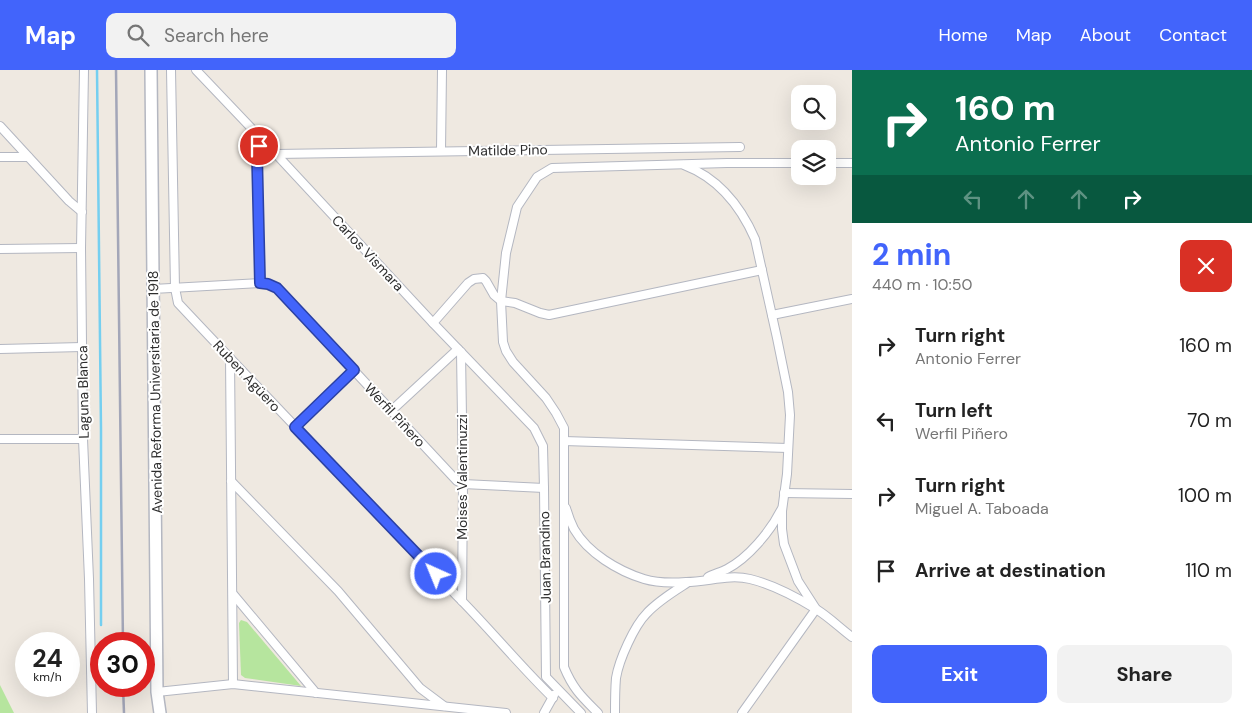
<!DOCTYPE html>
<html lang="en">
<head>
<meta charset="utf-8">
<style>
  body { margin:0; font-family:"DM Sans",sans-serif; background:#f2f2f2; color:#222; height:100vh; display:flex; flex-direction:column; font-size:19px; white-space:nowrap }
  * { box-sizing:border-box; margin:0 }
  p { font-size:16px; color:#767676 }
  .icon { flex:none; width:28px; height:28px; fill:none; stroke:currentColor; stroke-width:2; stroke-linecap:round; stroke-linejoin:round }
  .map { position:relative; flex:1; overflow:hidden }
  .side { display:flex; flex-direction:column; background:#fff; width:400px }
  .side>* { flex:none }
  .banner { background:#0b6e4f; color:#fff; overflow:hidden }
  .buttons { position:absolute; left:791px; top:15px; display:grid; gap:10px }
  .buttons a { display:grid; place-items:center; width:45px; height:45px; border-radius:10px; background:#fff; box-shadow:0 5px 20px #0002; font-size:25px }
  .speed { position:absolute; left:15px; top:562px; display:flex; gap:10px; font-size:25px; font-weight:700; text-align:center }
  .speed>* { display:grid; place-content:center; width:65px; height:65px; border-radius:50%; background:#fff; box-shadow:0 5px 20px #0002; line-height:1 }
  .speed small { font-size:12px; font-weight:400 }
  .speed .limit { border:8px solid #d22; background:#fff; color:#111 }
  .pin { position:absolute; display:grid; place-items:center; width:42px; height:42px; color:#fff; margin:-21px; border:2px solid #fff; border-radius:50%; box-shadow:0 1px 5px #0007 }
  .me { position:absolute; width:55px; margin:-28px; rotate:316deg; stroke-linejoin:round; filter:drop-shadow(0 0 4px #0008) }
  .turn { display:flex; align-items:center; gap:18px; height:105px; padding:0 20px; font-size:22px }
  .turn .icon { width:65px; height:65px; stroke-width:2.5 }
  .turn b { display:block; font-size:35px; line-height:42px }
  .lanes { display:flex; align-items:center; height:48px; padding:0 20px; background:#0003; justify-content:center; gap:25px; direction:ltr }
  .lanes .off { opacity:.35 }
  .round { display:grid; place-items:center; flex:none; width:52px; height:52px; border-radius:10px; background:#f2f2f2 }
  .headline { display:flex; align-items:center; justify-content:space-between; height:85px; padding:0 20px }
  h1 { font-size:30px; font-weight:700; line-height:38px; color:#4264fb }
  .cta { display:flex; gap:10px; margin-top:auto; padding:10px 20px }
  .cta a { flex:1; height:58px; border-radius:10px; background:#4264fb; color:#fff; font-size:20px; font-weight:700; line-height:58px; text-align:center }
  .cta a+a { background:#f2f2f2; color:#222 }
  ul { padding:0; list-style:none }
  li { display:flex; align-items:center; gap:15px; height:75px; padding:0 20px }
  li div { flex:1 }
  li b { display:block; font-size:19px }
  li em { font-style:normal }
  header { display:flex; align-items:center; gap:30px; box-sizing:border-box; height:70px; padding:0 25px; background:#4264fb; color:#fff }
  header strong { font-size:24px }
  nav { display:flex; gap:28px; margin-inline-start:auto; font-size:18px }
  .search { width:350px; height:45px; background:#f2f2f2; display:flex; align-items:center; gap:12px; box-sizing:border-box; padding:0 18px; border-radius:10px; color:#767676; font-size:19px }
  main { display:flex; flex:1; min-height:0 }
  .map>svg:first-child { display:block }
  .green { fill:#b6e59e }
  .lines { fill:none; stroke-linecap:round; stroke-linejoin:round }
  .stream { stroke:#75cff0; stroke-width:2.5 }
  .minor-casing { stroke:#b4b7c1; stroke-width:10 }
  .secondary-casing { stroke:#b4b7c1; stroke-width:14 }
  .minor { stroke:#fff; stroke-width:8 }
  .secondary { stroke:#fff; stroke-width:11 }
  .rail { stroke:#a3a6b8; stroke-width:2.5 }
  .route-casing { stroke:#2b41a3; stroke-width:12 }
  .route { stroke:#4264fb; stroke-width:9 }
  .labels { text-anchor:middle; dominant-baseline:central; stroke-width:4; stroke-linejoin:round; paint-order:stroke }
  .street-label { font-size:14px; fill:#2e2e2e; stroke:#fff }
</style>
</head>
<body>
<header>
<strong>Map</strong>
<div class="search"><svg class="icon" aria-label="search" viewBox="0 0 24 24"><circle cx="10" cy="10" r="6"/><path d="M15 15l6 6"/></svg>Search here</div>
<nav><a>Home</a><a>Map</a><a>About</a><a>Contact</a></nav>
</header>
<main>
<div class="map">
<svg width="852" height="643" viewBox="0 0 852 643">
  <rect width="100%" height="100%" fill="#efe9e1"/>
  <g class="green">
    <polygon points="241,550 247,552 301,616 245,608 241,605 239,553"/>
    <polygon points="0,615 14,643 0,643"/>
  </g>
  <g class="lines">
    <polyline class="stream" points="97,0 101,360 101,555"/>
    <g class="minor-casing">
      <g id="minor">
        <polyline points="84,0 81,178 83,369 89,509 92,643"/>
        <path d="M171,0L175,218L178,233C270,331 364,428 457,526C490,559 519,595 553,628"/>
        <polyline points="196,0 276,84 433,253 534,358 543,376 544,418 546,607 581,643"/>
        <polyline points="0,56 69,131 82,142"/>
        <polyline points="441,81 442,0"/>
        <polyline points="276,84 740,77"/>
        <polyline points="0,87 28,87"/>
        <polyline points="828,93 852,93"/>
        <path d="M684,95C718,108 741,137 755,169L777,268L788,322L790,345L787,404L782,441V459L784,474L798,511L816,539L742,643"/>
        <polyline points="0,179 81,178"/>
        <polyline points="260,213 257,85 259,77 263,71"/>
        <polyline points="153,219 260,213 268,214 277,218 457,411 463,414 544,418"/>
        <polyline points="772,245 852,229"/>
        <polyline points="433,253 468,213 474,209 483,208 486,211 494,225 501,231 515,233 540,243 549,245 762,200"/>
        <polyline points="0,279 82,277"/>
        <polyline points="461,282 463,414 462,531"/>
        <polyline points="230,288 233,614"/>
        <polyline points="391,341 458,279"/>
        <polyline points="295,357 353,300"/>
        <polyline points="0,369 83,369"/>
        <polyline points="564,371 788,378"/>
        <polyline points="231,411 338,521 420,618 444,636"/>
        <polyline points="784,423 852,424"/>
        <path d="M566,438C568,445 571,453 574,459C588,483 618,501 644,509C657,513 672,513 686,512C707,512 729,504 750,509C771,514 798,528 816,539C829,547 840,558 852,567"/>
        <path d="M708,507C714,504 721,502 727,499C748,488 770,462 781,440"/>
        <polyline points="233,524 316,623"/>
        <polyline points="157,622 233,614 506,643"/>
        <polyline points="544,643 554,625"/>
        <path d="M598,643C582,627 573,619 564,597V358L556,343L546,328L513,292L506,281L503,272L501,231L506,183L517,137L537,107L552,98L727,93H800"/>
        <path d="M615,643C615,631 615,620 616,608C619,590 634,556 647,543C658,531 673,522 687,513"/>
      </g>
    </g>
    <g class="secondary-casing">
      <polyline id="secondary" points="151,0 157,622 160,643"/>
    </g>
    <use href="#minor" class="minor"/>
    <use href="#secondary" class="secondary"/>
    <g class="rail">
      <polyline points="116,0 123,574"/>
      <polyline points="123,616 124,643"/>
    </g>
  </g>
  <g class="lines">
    <g class="route-casing">
      <polyline id="route" points="259,76 257,85 260,213 268,214 277,218 354,300 295,357 436,504"/>
    </g>
    <use href="#route" class="route"/>
  </g>
  <g class="labels">
    <g class="street-label">
      <text transform="translate(508 80) rotate(-1)">Matilde Pino</text>
      <text transform="translate(368 183) rotate(47)">Carlos Vismara</text>
      <text transform="translate(247 306) rotate(47)">Ruben Agüero</text>
      <text transform="translate(83 322) rotate(-91)">Laguna Blanca</text>
      <text transform="translate(155 322) rotate(-91)">Avenida Reforma Universitaria de 1918</text>
      <text transform="translate(395 345) rotate(47)">Werfil Piñero</text>
      <text transform="translate(462 407) rotate(-90)">Moises Valentinuzzi</text>
      <text transform="translate(545 487) rotate(-91)">Juan Brandino</text>
    </g>
  </g>
</svg>
<div class="buttons">
<a><svg class="icon" aria-label="search" viewBox="0 0 24 24"><circle cx="10" cy="10" r="6"/><path d="M15 15l6 6"/></svg></a>
<a><svg class="icon" aria-label="layers" viewBox="0 0 24 24"><path d="M12 4l9 5-9 5-9-5zM3 14l9 5 9-5"/></svg></a>
</div>
<div class="speed"><div>24<small>km/h</small></div><div class="limit">30</div></div>
<div class="pin" style="left:259px;top:76px;background:#d93025"><svg class="icon" aria-label="arrive" viewBox="0 0 24 24"><path d="M6 21V4h12l-3 4 3 4H6"/></svg></div>
<svg class="me" style="left:436px;top:504px" viewBox="-20 -20 40 40"><circle r="17" fill="#4264fb" stroke="#fff" stroke-width="3"/><path d="M0-11L8 9 0 5-8 9z" fill="#fff"/></svg>
</div>
<section class="side">
<div class="banner">
<div class="turn"><svg class="icon" aria-label="right" viewBox="0 0 24 24"><path d="M7 20v-9h11M14 6l5 5-5 5"/></svg><div><b>160 m</b>Antonio Ferrer</div></div>
<div class="lanes"><svg class="icon off" aria-label="left" viewBox="0 0 24 24"><path d="M17 20v-9H6M10 6l-5 5 5 5"/></svg><svg class="icon off" aria-label="ahead" viewBox="0 0 24 24"><path d="M12 20V5M6 11l6-6 6 6"/></svg><svg class="icon off" aria-label="ahead" viewBox="0 0 24 24"><path d="M12 20V5M6 11l6-6 6 6"/></svg><svg class="icon" aria-label="right" viewBox="0 0 24 24"><path d="M7 20v-9h11M14 6l5 5-5 5"/></svg></div>
</div>
<div class="headline"><div><h1>2 min</h1><p>440 m · 10:50</p></div><a class="round" style="background:#d93025;color:#fff"><svg class="icon" aria-label="close" viewBox="0 0 24 24"><path d="M6 6l12 12M18 6L6 18"/></svg></a></div>
<ul>
<li><svg class="icon" aria-label="right" viewBox="0 0 24 24"><path d="M7 20v-9h11M14 6l5 5-5 5"/></svg><div><b>Turn right</b><p>Antonio Ferrer</p></div><em>160 m</em></li>
<li><svg class="icon" aria-label="left" viewBox="0 0 24 24"><path d="M17 20v-9H6M10 6l-5 5 5 5"/></svg><div><b>Turn left</b><p>Werfil Piñero</p></div><em>70 m</em></li>
<li><svg class="icon" aria-label="right" viewBox="0 0 24 24"><path d="M7 20v-9h11M14 6l5 5-5 5"/></svg><div><b>Turn right</b><p>Miguel A. Taboada</p></div><em>100 m</em></li>
<li><svg class="icon" aria-label="arrive" viewBox="0 0 24 24"><path d="M6 21V4h12l-3 4 3 4H6"/></svg><div><b>Arrive at destination</b></div><em>110 m</em></li>
</ul>
<div class="cta"><a>Exit</a><a>Share</a></div>
</section>
</main>
</body>
</html>
